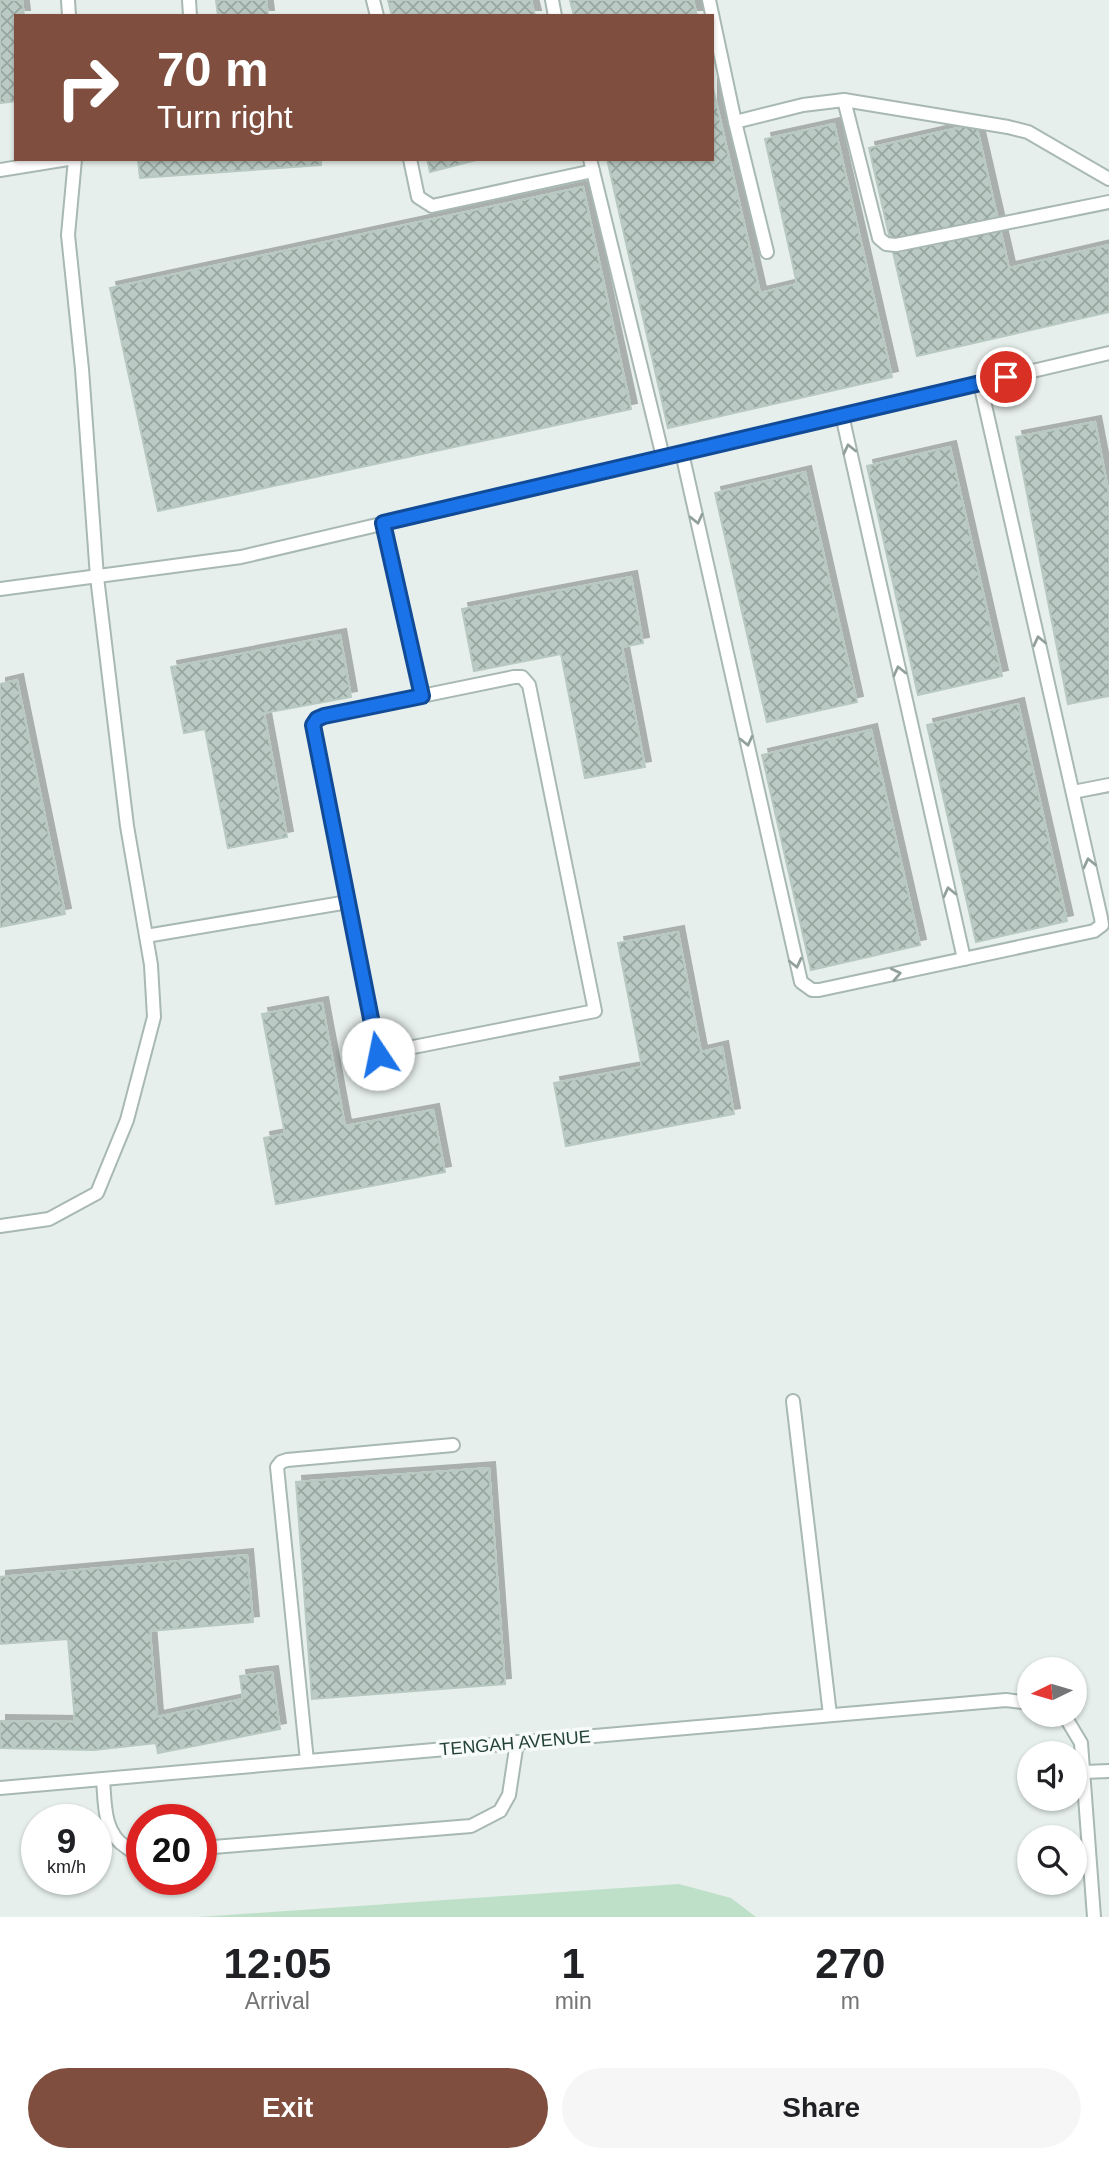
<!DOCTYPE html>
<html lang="en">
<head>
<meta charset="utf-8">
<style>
  body { margin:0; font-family:Helvetica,sans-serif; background:#f6f6f6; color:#202124; height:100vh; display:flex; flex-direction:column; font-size:26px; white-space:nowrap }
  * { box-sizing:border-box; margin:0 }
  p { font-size:23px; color:#757577 }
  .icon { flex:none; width:38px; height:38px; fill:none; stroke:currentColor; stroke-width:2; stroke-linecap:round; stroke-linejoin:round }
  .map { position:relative; height:1917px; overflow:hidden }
  .sheet { display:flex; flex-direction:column; background:#fff; flex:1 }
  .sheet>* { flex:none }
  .top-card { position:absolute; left:14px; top:14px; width:700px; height:147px; border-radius:0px; box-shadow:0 2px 5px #0004; background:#7f4e3f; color:#fff; overflow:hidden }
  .needle { width:46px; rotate:265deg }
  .fabs { position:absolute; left:1017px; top:1657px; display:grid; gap:14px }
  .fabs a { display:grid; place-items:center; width:70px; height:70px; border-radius:50%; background:#fff; box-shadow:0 2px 5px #0004; font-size:35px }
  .speed { position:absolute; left:21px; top:1804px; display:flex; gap:14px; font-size:35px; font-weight:700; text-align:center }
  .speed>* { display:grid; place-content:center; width:91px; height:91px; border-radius:50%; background:#fff; box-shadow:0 2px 5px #0004; line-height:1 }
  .speed small { font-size:18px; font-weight:400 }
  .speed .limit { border:10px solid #d22; background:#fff; color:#111 }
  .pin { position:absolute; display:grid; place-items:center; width:60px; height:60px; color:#fff; margin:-30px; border:4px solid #fff; border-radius:50%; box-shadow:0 2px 7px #0007 }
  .me { position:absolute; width:77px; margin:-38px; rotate:349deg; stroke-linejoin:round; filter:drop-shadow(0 0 5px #0008) }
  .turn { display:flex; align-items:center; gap:24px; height:147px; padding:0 28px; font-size:32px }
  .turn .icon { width:91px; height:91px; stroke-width:2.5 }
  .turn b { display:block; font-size:49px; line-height:60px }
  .eta { display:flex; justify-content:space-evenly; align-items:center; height:119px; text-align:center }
  .eta b { font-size:42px; font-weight:800; line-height:49px }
  .cta { display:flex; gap:14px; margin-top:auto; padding:14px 28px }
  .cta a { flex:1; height:80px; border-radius:42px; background:#7f4e3f; color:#fff; font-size:28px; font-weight:800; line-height:80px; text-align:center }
  .cta a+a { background:#f6f6f6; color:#202124 }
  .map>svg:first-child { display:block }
  .garden { fill:#bfe0c8 }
  .building { fill:url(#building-cross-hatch); stroke:#b8c9c2; stroke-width:2; filter:url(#shadow) }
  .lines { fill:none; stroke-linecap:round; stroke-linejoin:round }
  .lane-casing { stroke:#a8b8b2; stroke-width:16 }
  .lane { stroke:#fff; stroke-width:12 }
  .oneway { stroke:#92a09c }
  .route-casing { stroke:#114b97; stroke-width:18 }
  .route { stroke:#1a73e8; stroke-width:12 }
  .labels { text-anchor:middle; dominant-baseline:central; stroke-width:7; stroke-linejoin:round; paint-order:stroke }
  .street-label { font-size:18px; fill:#24423a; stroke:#f7fbf9 }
</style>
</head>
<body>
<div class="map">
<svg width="1109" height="1917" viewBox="0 0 1109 1917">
  <defs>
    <pattern id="building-cross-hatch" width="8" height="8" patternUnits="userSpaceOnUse" patternTransform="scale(1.75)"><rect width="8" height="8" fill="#bbcac4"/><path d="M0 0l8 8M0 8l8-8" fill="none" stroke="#98a6a0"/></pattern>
    <filter id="shadow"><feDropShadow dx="6" dy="-6" stdDeviation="0" flood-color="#0004"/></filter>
  </defs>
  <rect width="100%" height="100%" fill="#e6efeb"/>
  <polygon class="garden" points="679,1884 731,1898 756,1917 198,1917"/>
  <g class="building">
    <polygon points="0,0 22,0 24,16 16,16 16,101 0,103"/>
    <polygon points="216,0 266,0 268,16 218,16"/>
    <polygon points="388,0 531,0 535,16 392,16"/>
    <polygon points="570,0 693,0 697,16 574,16"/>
    <polygon points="712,84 760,293 797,284 765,139 834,124 892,377 668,428 607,159 712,159"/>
    <polygon points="976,124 1009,268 1109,245 1109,312 917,356 869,148"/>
    <polygon points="138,159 321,159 321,165 140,178"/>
    <polygon points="427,159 480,159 430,172"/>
    <polygon points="583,187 631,409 158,511 110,288"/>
    <polygon points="1095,422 1109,495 1109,696 1068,704 1016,437"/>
    <polygon points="950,447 1002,676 918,695 867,466"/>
    <polygon points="805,472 857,702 767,722 715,493"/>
    <polygon points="631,577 643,643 622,647 645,767 585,778 561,654 474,671 462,609"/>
    <polygon points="340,635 351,697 264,713 287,837 228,848 205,729 184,733 171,667"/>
    <polygon points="17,680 65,914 0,927 0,684"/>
    <polygon points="1018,704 1067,921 976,942 927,725"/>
    <polygon points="871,730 920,945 811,970 762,755"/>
    <polygon points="678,932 701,1052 722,1047 734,1114 566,1146 554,1083 642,1067 618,943"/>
    <polygon points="322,1003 345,1126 433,1110 445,1172 276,1204 264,1138 285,1134 262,1014"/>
    <polygon points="489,1468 505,1684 312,1699 296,1482"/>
    <polygon points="247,1555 253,1622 150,1631 157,1717 243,1699 240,1676 272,1672 280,1729 158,1753 156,1743 94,1750 0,1748 0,1721 75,1722 68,1639 0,1644 0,1577"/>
  </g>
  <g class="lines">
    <g class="lane-casing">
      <g id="lane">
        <polyline points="68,0 69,16"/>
        <polyline points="189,0 190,16"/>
        <polyline points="373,0 377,16"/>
        <polyline points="552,0 555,16"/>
        <polyline points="709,0 735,122 767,252"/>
        <polyline points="844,100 879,238 886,244 896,245 1109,202"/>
        <polyline points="735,122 803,105 844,100 1008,127 1028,132 1109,179"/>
        <polyline points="410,159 418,197 432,206 593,171"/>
        <polyline points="590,159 663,457"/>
        <polyline points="0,170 68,159"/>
        <polyline points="842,415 964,959"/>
        <polyline points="682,453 801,982 812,990 819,990 1094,931 1102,925 1101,918 980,383"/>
        <polyline points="383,523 422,696"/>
        <polyline points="0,589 241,557 1109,353"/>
        <polygon points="514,677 522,677 529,685 595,1011 378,1054 313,725 317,719 324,716"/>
        <polyline points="1073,792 1109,785"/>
        <polyline points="146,936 348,902"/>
        <polyline points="0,1226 49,1219 97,1193 127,1120 154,1017 151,965 127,826 97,577 82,369 68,235 75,159"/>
        <polyline points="793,1401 830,1715"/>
        <polyline points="1061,1715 1066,1718 1081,1743 1094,1917"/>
        <polyline points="307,1761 277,1467 281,1462 287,1460 453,1445"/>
        <polyline points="1084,1772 1109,1771"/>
        <path d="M103,1779C105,1803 103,1833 126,1847C132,1851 134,1854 142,1853"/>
        <polyline points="0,1788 1006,1700 1029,1703"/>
        <polyline points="201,1848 471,1826 500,1811 509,1795 517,1742"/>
      </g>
    </g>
    <use href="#lane" class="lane"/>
  </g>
  <defs><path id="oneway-chevron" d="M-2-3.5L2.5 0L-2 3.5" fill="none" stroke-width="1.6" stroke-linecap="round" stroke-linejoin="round" transform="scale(1.75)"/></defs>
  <g class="oneway">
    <use href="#oneway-chevron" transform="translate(849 449) rotate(-103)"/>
    <use href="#oneway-chevron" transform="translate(697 519) rotate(77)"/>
    <use href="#oneway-chevron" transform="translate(1039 641) rotate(-103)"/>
    <use href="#oneway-chevron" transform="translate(899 671) rotate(-103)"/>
    <use href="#oneway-chevron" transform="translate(747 741) rotate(77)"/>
    <use href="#oneway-chevron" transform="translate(1089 863) rotate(-103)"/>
    <use href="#oneway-chevron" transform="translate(949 892) rotate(-103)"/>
    <use href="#oneway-chevron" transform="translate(796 963) rotate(77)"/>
    <use href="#oneway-chevron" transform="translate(896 974) rotate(-12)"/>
  </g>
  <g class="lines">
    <g class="route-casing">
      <polyline id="route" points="378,1054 313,725 317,719 324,716 422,696 383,523 1006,377"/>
    </g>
    <use href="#route" class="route"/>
  </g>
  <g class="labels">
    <g class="street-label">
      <text transform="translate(515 1743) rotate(-5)">TENGAH AVENUE</text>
    </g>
  </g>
</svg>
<div class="fabs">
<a><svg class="needle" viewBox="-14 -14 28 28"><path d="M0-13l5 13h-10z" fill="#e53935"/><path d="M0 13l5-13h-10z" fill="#757577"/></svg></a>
<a><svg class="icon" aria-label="sound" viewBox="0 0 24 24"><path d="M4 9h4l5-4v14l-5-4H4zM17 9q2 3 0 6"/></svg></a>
<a><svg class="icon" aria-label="search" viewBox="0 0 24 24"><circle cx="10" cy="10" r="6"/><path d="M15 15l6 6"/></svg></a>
</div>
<div class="speed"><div>9<small>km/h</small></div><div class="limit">20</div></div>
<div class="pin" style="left:1006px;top:377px;background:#d93025"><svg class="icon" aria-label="arrive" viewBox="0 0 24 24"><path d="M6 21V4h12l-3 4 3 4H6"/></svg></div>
<svg class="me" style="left:378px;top:1054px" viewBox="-20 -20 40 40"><circle r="19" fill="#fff"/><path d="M0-13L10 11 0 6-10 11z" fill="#1a73e8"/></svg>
<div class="top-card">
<div class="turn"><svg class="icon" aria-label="right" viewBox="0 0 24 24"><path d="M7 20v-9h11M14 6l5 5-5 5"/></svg><div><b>70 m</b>Turn right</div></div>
</div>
</div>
<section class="sheet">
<div class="eta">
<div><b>12:05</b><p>Arrival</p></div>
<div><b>1</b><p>min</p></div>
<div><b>270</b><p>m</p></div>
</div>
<div class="cta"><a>Exit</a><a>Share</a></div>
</section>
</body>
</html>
